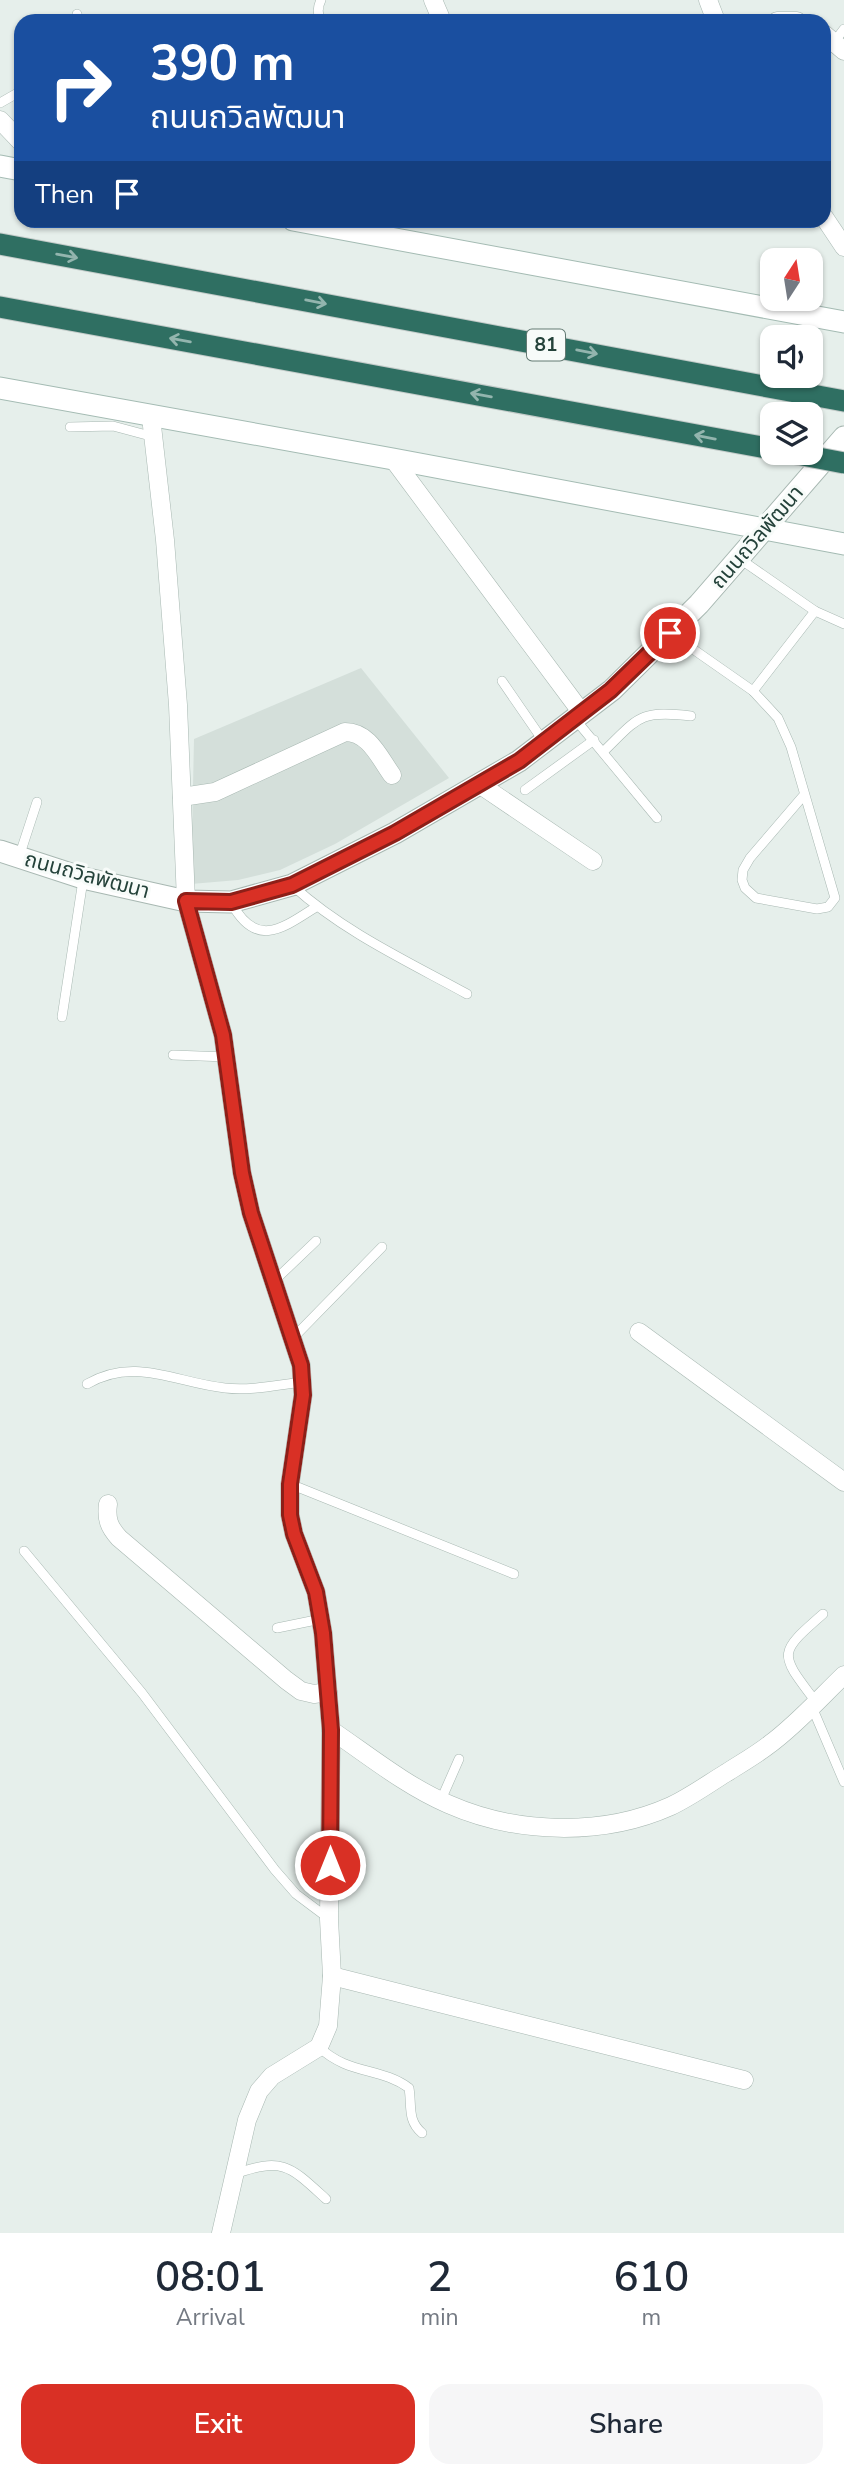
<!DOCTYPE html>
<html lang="en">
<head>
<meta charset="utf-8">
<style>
  body { margin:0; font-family:"Nunito Sans","Noto Sans Thai",sans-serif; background:#f6f6f7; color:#1f2937; height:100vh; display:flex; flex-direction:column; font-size:26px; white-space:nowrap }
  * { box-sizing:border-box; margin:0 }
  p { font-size:23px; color:#747a83 }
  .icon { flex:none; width:38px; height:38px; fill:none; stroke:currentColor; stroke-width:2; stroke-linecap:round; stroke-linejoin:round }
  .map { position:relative; height:2233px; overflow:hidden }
  .side { display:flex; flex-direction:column; background:#fff; flex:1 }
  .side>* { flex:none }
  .top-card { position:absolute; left:14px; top:14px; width:817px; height:214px; border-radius:21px; box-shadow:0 2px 5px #0004; background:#1a4fa0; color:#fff; overflow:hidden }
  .needle { width:46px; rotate:12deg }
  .buttons { position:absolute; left:760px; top:248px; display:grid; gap:14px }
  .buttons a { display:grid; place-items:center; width:63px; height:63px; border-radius:14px; background:#fff; box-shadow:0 2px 5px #0004; font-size:35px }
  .pin { position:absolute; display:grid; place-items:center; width:60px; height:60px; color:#fff; margin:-30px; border:4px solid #fff; border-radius:50%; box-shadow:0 2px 7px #0007 }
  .me { position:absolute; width:77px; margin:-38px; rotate:0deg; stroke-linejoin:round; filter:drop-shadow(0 0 5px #0008) }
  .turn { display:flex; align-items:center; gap:24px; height:147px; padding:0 21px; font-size:32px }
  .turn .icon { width:91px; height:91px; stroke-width:2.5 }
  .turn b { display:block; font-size:49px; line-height:60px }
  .then { display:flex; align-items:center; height:66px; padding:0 21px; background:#0003; gap:14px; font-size:26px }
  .eta { display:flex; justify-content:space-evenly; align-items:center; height:119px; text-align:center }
  .eta b { font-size:42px; font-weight:600; line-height:49px }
  .action { display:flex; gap:14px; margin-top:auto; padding:14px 21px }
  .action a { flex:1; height:80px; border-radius:21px; background:#d93025; color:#fff; font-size:28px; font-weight:600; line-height:80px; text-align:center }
  .action a+a { background:#f6f6f7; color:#1f2937 }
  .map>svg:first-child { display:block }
  .built { fill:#d4dfda }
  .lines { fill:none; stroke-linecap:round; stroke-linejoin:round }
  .service-casing { stroke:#a8b8b2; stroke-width:10 }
  .minor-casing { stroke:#a8b8b2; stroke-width:19 }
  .tertiary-casing { stroke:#a8b8b2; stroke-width:23 }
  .secondary-casing { stroke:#a4bbb3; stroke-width:23 }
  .motorway-casing { stroke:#c2cac8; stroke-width:23 }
  .service { stroke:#fff; stroke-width:9 }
  .minor { stroke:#fff; stroke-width:18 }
  .tertiary { stroke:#fff; stroke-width:21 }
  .secondary { stroke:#fff; stroke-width:21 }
  .motorway { stroke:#2f6f62; stroke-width:21 }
  .motorway-bridge-casing { stroke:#c2cac8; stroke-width:23; stroke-linecap:butt }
  .motorway-bridge { stroke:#2f6f62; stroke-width:21 }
  .oneway { stroke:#93b5ae }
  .route-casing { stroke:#8d1f18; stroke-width:18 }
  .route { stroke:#d93025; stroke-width:12 }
  .labels { text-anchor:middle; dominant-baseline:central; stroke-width:6; stroke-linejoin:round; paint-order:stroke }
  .shield { fill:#f7fbf9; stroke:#637a73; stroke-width:2 }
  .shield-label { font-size:19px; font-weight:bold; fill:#24423a }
  .street-label { font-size:21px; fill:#24423a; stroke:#f7fbf9 }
</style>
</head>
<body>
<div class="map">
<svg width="844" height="2233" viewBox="0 0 844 2233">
  <rect width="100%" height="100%" fill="#e6efeb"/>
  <polygon class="built" points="361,668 449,778 335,844 280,870 238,880 191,884 194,739"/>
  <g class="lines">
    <g class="service-casing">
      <g id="service">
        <path d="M321,0C317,8 317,14 321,21"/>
        <polyline points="77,14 79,21"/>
        <polyline points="835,41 844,29"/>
        <polyline points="0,103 21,91"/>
        <polyline points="70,427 113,426 154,437"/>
        <polyline points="740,559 815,611 844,624"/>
        <polyline points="670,633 753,691 778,718 791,747 835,898 828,907 817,909 756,898 745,888 742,880 743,870 750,858 804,795"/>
        <polyline points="502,681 544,742"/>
        <polyline points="753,691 815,611"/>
        <polyline points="575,719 657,818"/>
        <path d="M603,752C639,717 639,710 691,716"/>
        <polyline points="525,790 594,740"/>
        <polyline points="19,857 37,802"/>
        <path d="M293,886C344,932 407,961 467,994"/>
        <path d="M232,904C257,949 283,928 316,907"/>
        <polyline points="62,1017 83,880"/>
        <polyline points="173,1055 227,1057"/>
        <polyline points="274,1281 316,1241"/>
        <polyline points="293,1338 382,1247"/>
        <path d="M87,1384C135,1356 176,1383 225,1388C250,1391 277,1385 302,1382"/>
        <polyline points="290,1484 514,1574"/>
        <polyline points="24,1551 142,1693 275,1870 296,1894 328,1918"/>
        <polyline points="277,1628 321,1619"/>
        <path d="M816,1702C779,1653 777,1654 823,1614"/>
        <polyline points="812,1707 844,1782"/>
        <polyline points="441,1800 459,1759"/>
        <path d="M319,2047C348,2075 381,2067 409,2088C412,2106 407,2120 422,2133"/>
        <path d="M235,2174C283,2157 290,2166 326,2199"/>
      </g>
    </g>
    <g class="minor-casing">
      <g id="minor">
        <polyline points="433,0 442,21"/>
        <polyline points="708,0 716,21"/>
        <polyline points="777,21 797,21"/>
        <polyline points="824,34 844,51"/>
        <polyline points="0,120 21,142"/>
        <polyline points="824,217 844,247"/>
        <polyline points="151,417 165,540 178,705 186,901 223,1035 242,1173 251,1213 301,1365 303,1395 290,1484 290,1515 294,1534 316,1592 323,1633 331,1730 329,1919 332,1976 328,2026 319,2047 272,2076 259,2091 247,2120 221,2233"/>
        <polyline points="393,459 582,713"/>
        <polyline points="479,784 593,861"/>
        <path d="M182,797L215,792L345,732C369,732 379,757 392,775"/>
        <polyline points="639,1332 844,1482"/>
        <path d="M108,1504C106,1519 109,1527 119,1538L286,1680L301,1691L314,1694L328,1692"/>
        <path d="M331,1730C368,1755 406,1786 448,1804C516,1834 602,1837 671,1806C690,1797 708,1784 726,1773C740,1764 756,1755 770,1744C797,1724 820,1698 844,1675"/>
        <polyline points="332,1976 744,2080"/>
      </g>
    </g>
    <g class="tertiary-casing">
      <polyline id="tertiary" points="0,851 83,878 186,901 231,902 292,885 395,833 519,761 612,690 699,604 844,437"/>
    </g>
    <g class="secondary-casing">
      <g id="secondary">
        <polyline points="0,166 21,170"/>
        <polyline points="293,220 844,322"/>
        <polyline points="0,388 393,459 844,544"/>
      </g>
    </g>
    <g class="motorway-casing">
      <g id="motorway">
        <polyline points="0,244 844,401"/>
        <polyline points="0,307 772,449"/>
      </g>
    </g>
    <use href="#service" class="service"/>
    <use href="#minor" class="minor"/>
    <use href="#tertiary" class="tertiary"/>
    <use href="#secondary" class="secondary"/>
    <use href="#motorway" class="motorway"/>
    <g class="motorway-bridge-casing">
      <polyline id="motorway-bridge" points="792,453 844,463"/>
    </g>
    <use href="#motorway-bridge" class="motorway-bridge"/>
  </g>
  <defs><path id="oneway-shaft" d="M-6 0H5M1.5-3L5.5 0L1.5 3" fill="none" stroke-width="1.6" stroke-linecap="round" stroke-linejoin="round" transform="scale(1.75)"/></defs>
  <g class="oneway">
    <use href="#oneway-shaft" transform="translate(67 256) rotate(10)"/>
    <use href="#oneway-shaft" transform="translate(316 302) rotate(11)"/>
    <use href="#oneway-shaft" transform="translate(180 340) rotate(-170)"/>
    <use href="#oneway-shaft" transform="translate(587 352) rotate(11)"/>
    <use href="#oneway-shaft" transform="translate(481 395) rotate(-170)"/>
    <use href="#oneway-shaft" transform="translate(705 437) rotate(-169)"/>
  </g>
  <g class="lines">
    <g class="route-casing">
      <polyline id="route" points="330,1865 331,1730 323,1633 316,1592 294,1534 290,1515 290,1484 303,1395 301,1365 251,1213 242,1173 223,1035 186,901 231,902 292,885 395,833 519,761 611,690 670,633"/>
    </g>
    <use href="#route" class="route"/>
  </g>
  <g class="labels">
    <rect class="shield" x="527" y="329.5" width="38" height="31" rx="5"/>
    <g class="shield-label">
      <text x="546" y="345">81</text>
    </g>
    <g class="street-label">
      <text transform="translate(757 537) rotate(-49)">ถนนถวิลพัฒนา</text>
      <text transform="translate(87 875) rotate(15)">ถนนถวิลพัฒนา</text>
    </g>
  </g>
</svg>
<div class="buttons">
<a><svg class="needle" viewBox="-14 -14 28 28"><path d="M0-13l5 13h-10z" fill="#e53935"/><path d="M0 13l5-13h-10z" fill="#747a83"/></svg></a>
<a><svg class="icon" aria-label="sound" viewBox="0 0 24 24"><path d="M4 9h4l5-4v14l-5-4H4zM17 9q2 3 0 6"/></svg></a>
<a><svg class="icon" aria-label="layers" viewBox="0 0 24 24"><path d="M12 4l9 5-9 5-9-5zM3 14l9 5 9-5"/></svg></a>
</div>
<div class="pin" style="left:670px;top:633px;background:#d93025"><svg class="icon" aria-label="arrive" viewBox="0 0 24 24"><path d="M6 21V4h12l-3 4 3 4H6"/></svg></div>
<svg class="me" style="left:330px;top:1865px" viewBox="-20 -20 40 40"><circle r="17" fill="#d93025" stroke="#fff" stroke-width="3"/><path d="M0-11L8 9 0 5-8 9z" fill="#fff"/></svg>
<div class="top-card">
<div class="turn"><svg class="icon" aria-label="right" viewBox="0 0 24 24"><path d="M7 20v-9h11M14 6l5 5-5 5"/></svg><div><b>390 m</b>ถนนถวิลพัฒนา</div></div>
<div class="then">Then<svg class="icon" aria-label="arrive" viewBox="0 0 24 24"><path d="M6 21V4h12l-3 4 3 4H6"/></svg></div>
</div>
</div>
<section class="side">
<div class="eta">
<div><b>08:01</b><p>Arrival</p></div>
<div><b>2</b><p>min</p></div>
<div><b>610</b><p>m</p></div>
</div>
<div class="action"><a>Exit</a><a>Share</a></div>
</section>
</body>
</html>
